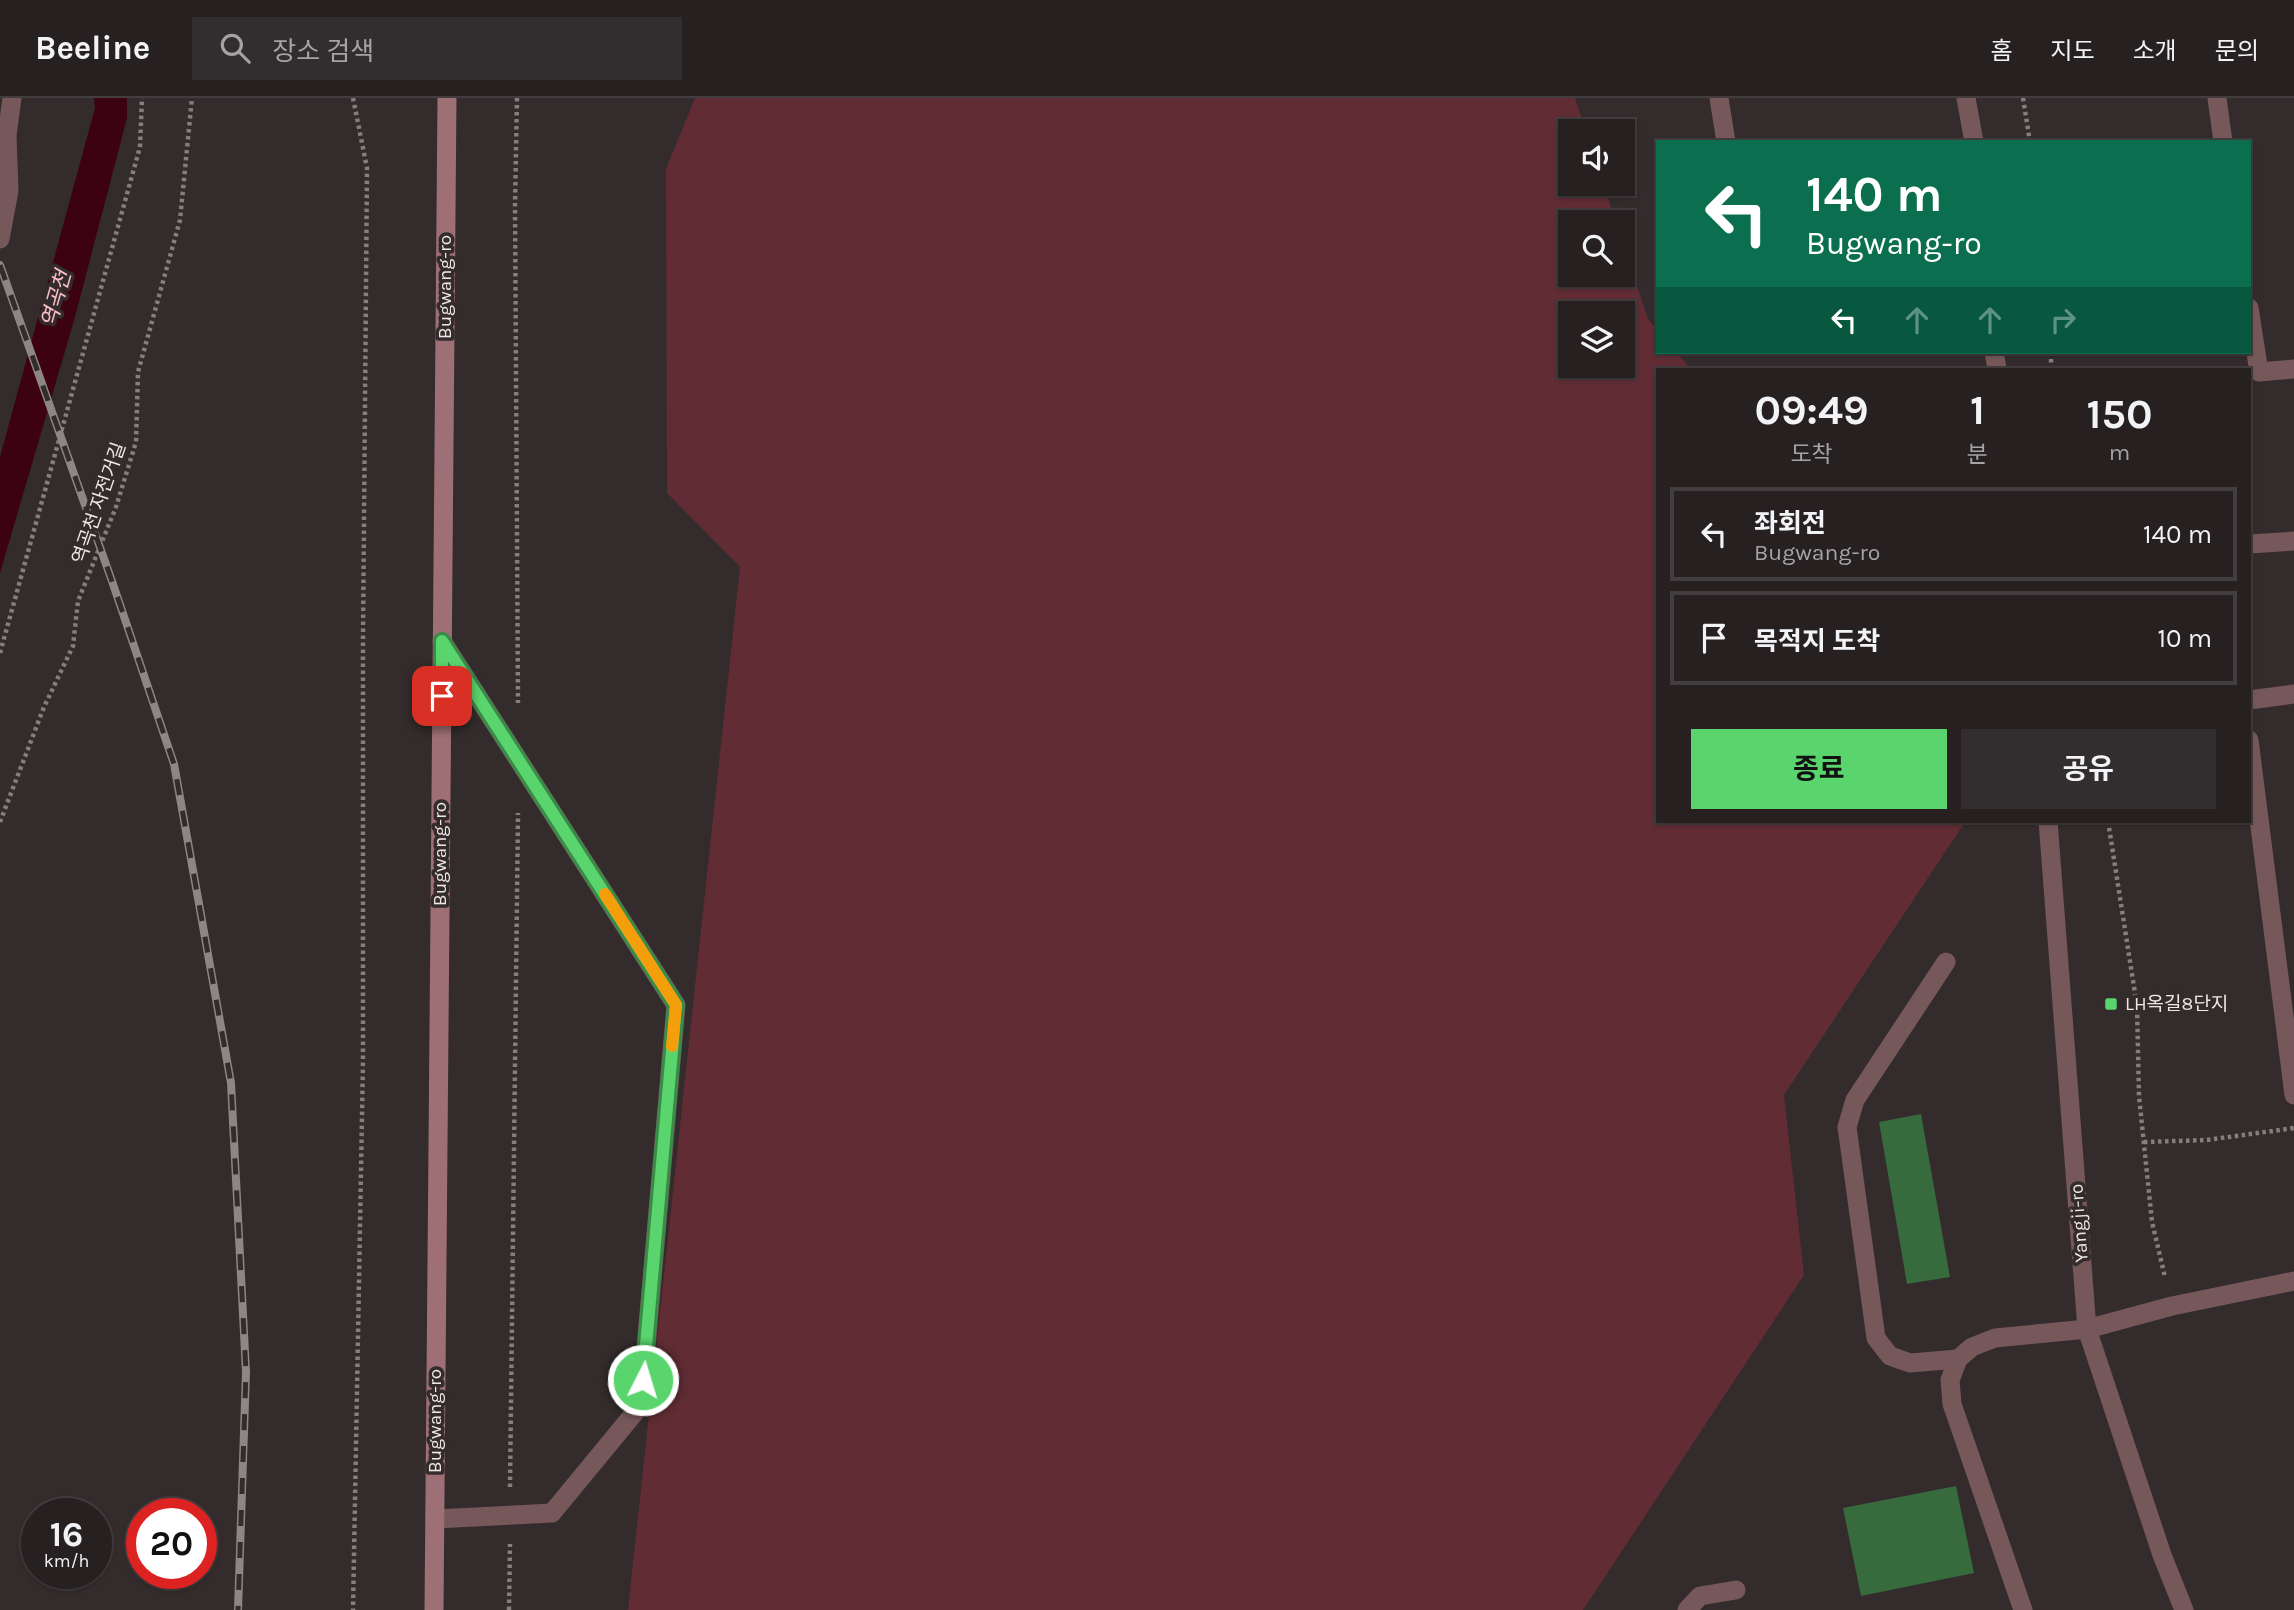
<!DOCTYPE html>
<html lang="ko">
<head>
<meta charset="utf-8">
<style>
  body { margin:0; font-family:Karla,"Noto Sans KR",sans-serif; background:#322d2e; color:#f1f3f6; height:100vh; display:flex; flex-direction:column; font-size:26px; white-space:nowrap }
  * { box-sizing:border-box; margin:0 }
  p { font-size:23px; color:#a4a3a5 }
  .icon { flex:none; width:38px; height:38px; fill:none; stroke:currentColor; stroke-width:2; stroke-linecap:round; stroke-linejoin:round }
  .map { position:relative; flex:1; overflow:hidden }
  .details { position:absolute; left:1656px; top:270px; width:595px; height:455px; display:flex; flex-direction:column; background:#262021; border-radius:0px; box-shadow:0 2px 5px #0004,0 0 0 2px #423e3f }
  .details>* { flex:none }
  .hud { position:absolute; left:1656px; top:42px; width:595px; height:214px; border-radius:0px; box-shadow:0 2px 5px #0004,0 0 0 2px #423e3f; background:#0b6e4f; color:#fff; overflow:hidden }
  .controls { position:absolute; left:1558px; top:21px; display:grid; gap:14px }
  .controls a { display:grid; place-items:center; width:77px; height:77px; border-radius:0px; background:#262021; box-shadow:0 2px 5px #0004,0 0 0 2px #423e3f; font-size:35px }
  .speed { position:absolute; left:21px; top:1400px; display:flex; gap:14px; font-size:35px; font-weight:700; text-align:center }
  .speed>* { display:grid; place-content:center; width:91px; height:91px; border-radius:50%; background:#262021; box-shadow:0 2px 5px #0004,0 0 0 2px #423e3f; line-height:1 }
  .speed small { font-size:18px; font-weight:400 }
  .speed .limit { border:10px solid #d22; background:#fff; color:#111 }
  .pin { position:absolute; display:grid; place-items:center; width:60px; height:60px; color:#fff; margin:-30px; border-radius:14px; box-shadow:0 4px 10px #0006 }
  .me { position:absolute; width:77px; margin:-38px; rotate:5deg; stroke-linejoin:round; filter:drop-shadow(0 0 5px #0008) }
  .turn { display:flex; align-items:center; gap:24px; height:147px; padding:0 35px; font-size:32px }
  .turn .icon { width:91px; height:91px; stroke-width:2.5 }
  .turn b { display:block; font-size:49px; line-height:60px }
  .lanes { display:flex; align-items:center; height:66px; padding:0 35px; background:#0003; justify-content:center; gap:35px; direction:ltr }
  .lanes .off { opacity:.35 }
  .eta { display:flex; justify-content:space-evenly; align-items:center; height:119px; text-align:center }
  .eta b { font-size:42px; font-weight:700; line-height:49px }
  .primary-button { display:flex; gap:14px; margin-top:auto; padding:14px 35px }
  .primary-button a { flex:1; height:80px; border-radius:0px; background:#5ad56e; color:#111; font-size:28px; font-weight:700; line-height:80px; text-align:center }
  .primary-button a+a { background:#322d2e; color:#f1f3f6 }
  ul { padding:0; list-style:none }
  li { display:flex; align-items:center; gap:21px; height:94px; margin:0 14px 10px; padding:0 21px; border:4px solid #423e3f; border-radius:0px }
  li div { flex:1 }
  li b { display:block; font-size:26px }
  li em { font-style:normal }
  header { display:flex; align-items:center; gap:42px; box-sizing:border-box; height:98px; padding:0 35px; background:#262021; border-bottom:2px solid #423e3f }
  header strong { font-size:33px }
  nav { display:flex; gap:38px; margin-inline-start:auto; font-size:24px }
  .search { width:490px; height:63px; background:#322d2e; display:flex; align-items:center; gap:18px; box-sizing:border-box; padding:0 24px; border-radius:0px; color:#a4a3a5; font-size:26px }
  .map>svg:first-child { display:block }
  .green { fill:#612c34; fill-rule:evenodd }
  .water { fill:#3d0212 }
  .building { fill:#376a3d }
  .lines { fill:none; stroke-linecap:round; stroke-linejoin:round }
  .path { stroke:#857d7e; stroke-width:4.5; stroke-dasharray:3.5 3.5; stroke-linecap:butt }
  .service { stroke:#76585b; stroke-width:19 }
  .minor { stroke:#76585b; stroke-width:19 }
  .tertiary { stroke:#76585b; stroke-width:19 }
  .secondary { stroke:#9e6f74; stroke-width:19 }
  .rail-casing { stroke:#8d8686; stroke-width:8 }
  .rail { stroke:#332b2c; stroke-width:5; stroke-dasharray:16; stroke-linecap:butt }
  .route-casing { stroke:#3a8a48; stroke-width:18 }
  .route { stroke:#5ad56e; stroke-width:12 }
  .slow { stroke:#f59e0b; stroke-width:12 }
  .poi-dot { fill:#5ad56e; stroke:#332b2c; stroke-width:2.5 }
  .labels { text-anchor:middle; dominant-baseline:central; stroke-width:7; stroke-linejoin:round; paint-order:stroke }
  .street-label { font-size:19px; fill:#ede7e7; stroke:#332b2c }
  .poi-label { font-size:19px; fill:#ede7e7; stroke:#332b2c; text-anchor:start }
  .water-label { font-size:21px; font-style:italic; fill:#fec0c6; stroke:#332b2c }
</style>
</head>
<body>
<header>
<strong>Beeline</strong>
<div class="search"><svg class="icon" aria-label="search" viewBox="0 0 24 24"><circle cx="10" cy="10" r="6"/><path d="M15 15l6 6"/></svg>장소 검색</div>
<nav><a>홈</a><a>지도</a><a>소개</a><a>문의</a></nav>
</header>
<div class="map">
<svg width="2294" height="1512" viewBox="0 0 2294 1512">
  <rect width="100%" height="100%" fill="#332b2c"/>
  <path class="green" d="M695,0H1575L1586,33H1570V86H1603L1616,124H1570V177H1622V143L1648,221L1657,232V254H1676L1691,271H1657V723H1962L1963,727L1784,997L1804,1177L1583,1512H628L740,469L667,395L666,71ZM1570,215H1622V268H1570Z"/>
  <polygon class="water" points="94,0 127,0 127,20 75,219 0,475 0,359 95,10"/>
  <g class="building">
    <polygon points="1921,1016 1950,1179 1907,1186 1879,1024"/>
    <polygon points="1956,1388 1974,1475 1861,1498 1843,1410"/>
  </g>
  <g class="lines">
    <g class="path">
      <polyline points="353,0 367,70 363,542 363,964 353,1512"/>
      <polyline points="517,0 515,107 518,605"/>
      <polyline points="2023,0 2030,44"/>
      <polyline points="2050,254 2052,271"/>
      <polyline points="0,555 140,49 142,0"/>
      <polyline points="2108,723 2137,908 2139,998 2152,1124 2165,1179"/>
      <polyline points="0,724 44,609 73,548 78,503 116,409 136,344 138,274 180,122 192,0"/>
      <polyline points="2144,1044 2207,1042 2294,1030"/>
      <polyline points="510,1389 518,715"/>
      <polyline points="509,1512 510,1446"/>
    </g>
    <g class="service">
      <polyline points="2217,0 2223,44"/>
      <polyline points="0,141 9,93 7,37 12,0"/>
      <polyline points="2249,210 2259,274 2294,271"/>
      <polyline points="2249,602 2294,596"/>
      <polyline points="2249,642 2294,997"/>
      <polyline points="435,1421 552,1415 641,1307 676,907 442,543"/>
    </g>
    <g class="minor">
      <polyline points="1719,0 1726,44"/>
      <polyline points="2249,446 2294,443"/>
      <polyline points="1946,864 1855,1002 1847,1029 1876,1240 1890,1258 1910,1265 1958,1261"/>
      <polyline points="1687,1512 1700,1498 1736,1492"/>
      <polyline points="2023,1512 1952,1306 1950,1282 1958,1261 1972,1249 1995,1240 2087,1231 2172,1208 2294,1183"/>
    </g>
    <g class="tertiary">
      <polyline points="1966,0 1974,44"/>
      <polyline points="1994,254 1997,271"/>
      <polyline points="2048,723 2087,1231 2162,1457 2184,1512"/>
    </g>
    <polyline class="secondary" points="434,1512 447,0"/>
    <g class="rail-casing">
      <polyline id="rail" points="0,167 113,486 174,666 231,985 246,1274 238,1512"/>
    </g>
    <use href="#rail" class="rail"/>
  </g>
  <g class="lines">
    <g class="route-casing">
      <polyline id="route" points="442,598 442,543 676,907 643,1282"/>
    </g>
    <use href="#route" class="route"/>
    <polyline class="slow" points="605,796 676,907 672,948"/>
  </g>
  <rect class="poi-dot" x="2104" y="899" width="14" height="14" rx="3.5"/>
  <g class="labels">
    <g class="street-label">
      <text transform="translate(445 189) rotate(-90)">Bugwang-ro</text>
      <text transform="translate(99 405) rotate(-71)">역곡천 자전거길</text>
      <text transform="translate(440 756) rotate(-90)">Bugwang-ro</text>
      <text transform="translate(2079 1125) rotate(-94)">Yangji-ro</text>
      <text transform="translate(435 1323) rotate(-90)">Bugwang-ro</text>
    </g>
    <g class="poi-label">
      <text x="2125" y="906">LH옥길8단지</text>
    </g>
    <g class="water-label">
      <text transform="translate(56 201) rotate(-74)">역곡천</text>
    </g>
  </g>
</svg>
<div class="controls">
<a><svg class="icon" aria-label="sound" viewBox="0 0 24 24"><path d="M4 9h4l5-4v14l-5-4H4zM17 9q2 3 0 6"/></svg></a>
<a><svg class="icon" aria-label="search" viewBox="0 0 24 24"><circle cx="10" cy="10" r="6"/><path d="M15 15l6 6"/></svg></a>
<a><svg class="icon" aria-label="layers" viewBox="0 0 24 24"><path d="M12 4l9 5-9 5-9-5zM3 14l9 5 9-5"/></svg></a>
</div>
<div class="speed"><div>16<small>km/h</small></div><div class="limit">20</div></div>
<div class="pin" style="left:442px;top:598px;background:#d93025"><svg class="icon" aria-label="arrive" viewBox="0 0 24 24"><path d="M6 21V4h12l-3 4 3 4H6"/></svg></div>
<svg class="me" style="left:643px;top:1282px" viewBox="-20 -20 40 40"><circle r="17" fill="#5ad56e" stroke="#fff" stroke-width="3"/><path d="M0-11L8 9 0 5-8 9z" fill="#fff"/></svg>
<div class="hud">
<div class="turn"><svg class="icon" aria-label="left" viewBox="0 0 24 24"><path d="M17 20v-9H6M10 6l-5 5 5 5"/></svg><div><b>140 m</b>Bugwang-ro</div></div>
<div class="lanes"><svg class="icon" aria-label="left" viewBox="0 0 24 24"><path d="M17 20v-9H6M10 6l-5 5 5 5"/></svg><svg class="icon off" aria-label="ahead" viewBox="0 0 24 24"><path d="M12 20V5M6 11l6-6 6 6"/></svg><svg class="icon off" aria-label="ahead" viewBox="0 0 24 24"><path d="M12 20V5M6 11l6-6 6 6"/></svg><svg class="icon off" aria-label="right" viewBox="0 0 24 24"><path d="M7 20v-9h11M14 6l5 5-5 5"/></svg></div>
</div>
<section class="details">
<div class="eta">
<div><b>09:49</b><p>도착</p></div>
<div><b>1</b><p>분</p></div>
<div><b>150</b><p>m</p></div>
</div>
<ul>
<li><svg class="icon" aria-label="left" viewBox="0 0 24 24"><path d="M17 20v-9H6M10 6l-5 5 5 5"/></svg><div><b>좌회전</b><p>Bugwang-ro</p></div><em>140 m</em></li>
<li><svg class="icon" aria-label="arrive" viewBox="0 0 24 24"><path d="M6 21V4h12l-3 4 3 4H6"/></svg><div><b>목적지 도착</b></div><em>10 m</em></li>
</ul>
<div class="primary-button"><a>종료</a><a>공유</a></div>
</section>
</div>
</body>
</html>
